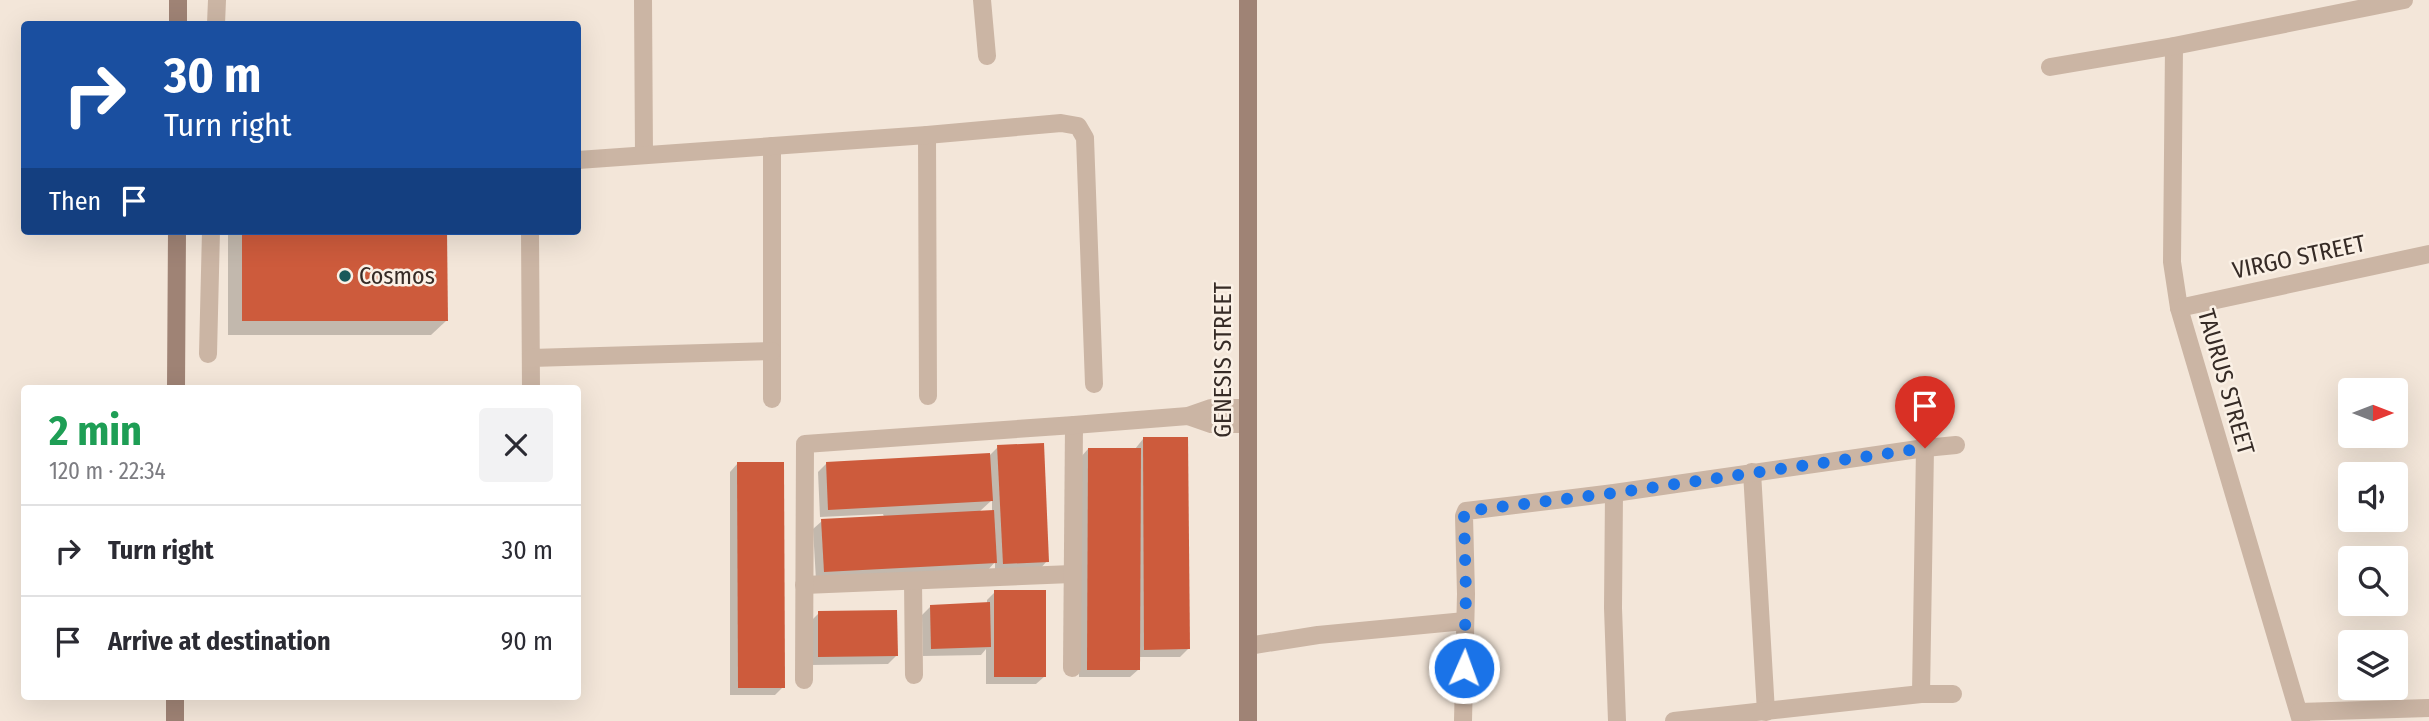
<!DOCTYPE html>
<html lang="en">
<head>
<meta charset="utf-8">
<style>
  body { margin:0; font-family:"Fira Sans Condensed",sans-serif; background:#f2f2f3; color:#2b2b33; height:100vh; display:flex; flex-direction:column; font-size:26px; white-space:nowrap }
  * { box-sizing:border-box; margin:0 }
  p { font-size:23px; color:#7c7c81 }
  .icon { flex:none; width:38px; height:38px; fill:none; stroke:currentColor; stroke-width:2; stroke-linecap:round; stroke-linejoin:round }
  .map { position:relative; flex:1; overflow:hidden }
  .panel { position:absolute; left:21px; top:385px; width:560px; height:315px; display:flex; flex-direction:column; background:#fff; border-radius:7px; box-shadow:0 7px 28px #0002 }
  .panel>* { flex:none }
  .guide { position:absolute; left:21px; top:21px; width:560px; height:214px; border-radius:7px; box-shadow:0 7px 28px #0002; background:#1a4fa0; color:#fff; overflow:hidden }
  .needle { width:46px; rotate:90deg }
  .fabs { position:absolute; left:2338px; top:378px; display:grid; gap:14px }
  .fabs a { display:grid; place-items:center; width:70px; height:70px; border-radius:7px; background:#fff; box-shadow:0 7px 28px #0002; font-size:35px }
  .pin { position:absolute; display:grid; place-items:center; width:60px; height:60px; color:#fff; margin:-72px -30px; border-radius:50% 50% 50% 0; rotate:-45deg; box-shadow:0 0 7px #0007 }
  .pin .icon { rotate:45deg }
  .me { position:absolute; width:77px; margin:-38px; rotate:2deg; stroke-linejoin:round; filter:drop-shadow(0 0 5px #0008) }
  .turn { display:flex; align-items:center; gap:24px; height:147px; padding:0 28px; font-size:32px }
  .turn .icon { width:91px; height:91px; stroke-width:2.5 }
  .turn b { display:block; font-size:49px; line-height:60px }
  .then { display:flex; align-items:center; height:66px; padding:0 28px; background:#0003; gap:14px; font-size:26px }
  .round { display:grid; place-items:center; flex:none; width:74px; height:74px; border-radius:7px; background:#f2f2f3 }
  .headline { display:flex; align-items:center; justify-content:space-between; height:119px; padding:0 28px }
  h1 { font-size:42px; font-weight:700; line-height:52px; color:#1e9e55 }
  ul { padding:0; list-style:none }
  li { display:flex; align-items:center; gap:21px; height:91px; padding:0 28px; border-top:2px solid #e1e1e2 }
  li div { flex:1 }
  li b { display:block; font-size:26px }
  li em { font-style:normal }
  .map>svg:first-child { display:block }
  .shadow { fill:#0003; fill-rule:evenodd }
  .building { fill:#cd5b3c }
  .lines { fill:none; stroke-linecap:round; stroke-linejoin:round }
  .lane { stroke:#cbb5a4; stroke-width:18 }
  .street { stroke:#cbb5a4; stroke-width:18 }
  .secondary { stroke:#9f8375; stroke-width:18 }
  .route { stroke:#1a73e8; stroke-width:12; stroke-dasharray:0 21.6 }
  .poi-dot { fill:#19585a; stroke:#faf0e5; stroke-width:2.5 }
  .labels { text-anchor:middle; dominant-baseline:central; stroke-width:5; stroke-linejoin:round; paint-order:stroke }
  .street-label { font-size:24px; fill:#362b26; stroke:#faf0e5 }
  .poi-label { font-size:24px; fill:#362b26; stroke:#faf0e5; text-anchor:start }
</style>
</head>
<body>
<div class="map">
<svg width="2429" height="721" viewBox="0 0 2429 721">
  <rect width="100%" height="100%" fill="#f3e6d9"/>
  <g class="shadow">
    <polygon points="228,231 445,231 446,321 431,335 228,335"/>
    <polygon points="1143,439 1188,649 1180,657 1139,657 1139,669 1130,677 1079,677 1080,458 1088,449 1135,449"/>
    <path d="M998,447L1047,561L1039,570L995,572V562L987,571L816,580L813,529L822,521L884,517L883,514L820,517L818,472L826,464L990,455ZM992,500V511L979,512Z"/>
    <polygon points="738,463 783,687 775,695 730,695 730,472"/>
    <polygon points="995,592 1045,676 1036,684 986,684 986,649 981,655 923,656 922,615 931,606 987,604 987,600"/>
    <polygon points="819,613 896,656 888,664 811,665 811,621"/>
  </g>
  <g class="building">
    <polygon points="242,231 447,231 448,321 242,321"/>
    <polygon points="1143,437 1188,437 1190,649 1144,650"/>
    <polygon points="1044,443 1049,562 1003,564 997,445"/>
    <polygon points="1088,448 1141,448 1140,670 1087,670"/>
    <polygon points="990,453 993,501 828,510 826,462"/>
    <polygon points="737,462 784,462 785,688 738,688"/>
    <polygon points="994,510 997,563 824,572 821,519"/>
    <rect x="994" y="590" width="52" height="87"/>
    <polygon points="990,602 991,647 931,649 930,605"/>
    <polygon points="897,610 898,656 818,657 818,611"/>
  </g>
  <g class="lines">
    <g class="lane">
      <polyline points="982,0 987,56"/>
      <polyline points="216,24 217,0"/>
      <polyline points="208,354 211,231"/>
    </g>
    <g class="street">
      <polyline points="643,0 644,155"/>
      <polyline points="2174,46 2172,262 2179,308 2301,721"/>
      <polyline points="2050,67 2174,46 2404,0"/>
      <polyline points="927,135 928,396"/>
      <polyline points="772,146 772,399"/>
      <polyline points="578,160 927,135 1061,123 1078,126 1085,138 1094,384"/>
      <polyline points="530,231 531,388"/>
      <polyline points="2179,308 2429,254"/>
      <polyline points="531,358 772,351"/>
      <polyline points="1188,416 1211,424 1248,424"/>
      <polyline points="1752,472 1766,712"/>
      <polyline points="1614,493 1613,608 1617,721"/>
      <polyline points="913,581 914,675"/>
      <polyline points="804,585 1072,574"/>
      <polyline points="1248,646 1318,635 1465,621"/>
      <polyline points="1072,668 1074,425"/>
      <polyline points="804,680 805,444 1074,425 1188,416 1211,408 1248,408"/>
      <polyline points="1921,694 1925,448"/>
      <polyline points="2299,712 2429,708"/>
      <polyline points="1463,721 1466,594 1464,516 1466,511 1614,493 1925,448 1956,445"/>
      <polyline points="1674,721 1921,694 1953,694"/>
    </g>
    <g class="secondary">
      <polyline points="178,24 178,0"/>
      <polyline points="176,388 177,231"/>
      <polyline points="175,721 175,696"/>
      <polyline points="1248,721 1248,0"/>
    </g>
  </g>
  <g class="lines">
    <polyline class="route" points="1464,668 1466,594 1464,516 1466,511 1614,493 1925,448"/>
  </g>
  <circle class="poi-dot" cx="345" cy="276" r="7"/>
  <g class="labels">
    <g class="street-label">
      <text transform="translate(2299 257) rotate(-12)">VIRGO STREET</text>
      <text transform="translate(1223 360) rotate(-90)">GENESIS STREET</text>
      <text transform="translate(2226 382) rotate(74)">TAURUS STREET</text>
    </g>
    <g class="poi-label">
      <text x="359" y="276">Cosmos</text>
    </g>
  </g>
</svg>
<div class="fabs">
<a><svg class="needle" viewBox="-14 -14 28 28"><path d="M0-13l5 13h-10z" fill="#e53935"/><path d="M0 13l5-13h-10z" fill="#7c7c81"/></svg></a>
<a><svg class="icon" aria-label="sound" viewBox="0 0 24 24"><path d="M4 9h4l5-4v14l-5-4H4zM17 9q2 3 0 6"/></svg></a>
<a><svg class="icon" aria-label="search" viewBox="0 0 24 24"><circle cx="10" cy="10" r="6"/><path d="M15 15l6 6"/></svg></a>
<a><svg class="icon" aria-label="layers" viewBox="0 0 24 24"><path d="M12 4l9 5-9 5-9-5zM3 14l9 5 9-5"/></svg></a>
</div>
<div class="pin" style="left:1925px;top:448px;background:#d93025"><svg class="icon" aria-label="arrive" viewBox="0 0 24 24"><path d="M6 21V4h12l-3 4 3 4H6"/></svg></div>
<svg class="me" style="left:1464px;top:668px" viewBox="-20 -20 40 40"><circle r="17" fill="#1a73e8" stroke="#fff" stroke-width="3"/><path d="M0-11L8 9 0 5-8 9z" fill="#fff"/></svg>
<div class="guide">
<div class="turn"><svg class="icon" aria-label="right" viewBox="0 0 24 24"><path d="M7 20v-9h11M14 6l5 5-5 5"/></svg><div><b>30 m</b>Turn right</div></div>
<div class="then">Then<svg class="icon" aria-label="arrive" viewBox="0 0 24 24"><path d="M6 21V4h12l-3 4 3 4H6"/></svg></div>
</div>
<section class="panel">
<div class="headline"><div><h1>2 min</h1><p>120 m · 22:34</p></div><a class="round"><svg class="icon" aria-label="close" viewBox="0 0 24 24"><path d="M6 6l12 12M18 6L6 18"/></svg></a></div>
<ul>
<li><svg class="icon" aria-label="right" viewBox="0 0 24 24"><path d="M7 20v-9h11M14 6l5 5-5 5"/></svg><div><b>Turn right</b></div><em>30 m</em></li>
<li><svg class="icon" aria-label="arrive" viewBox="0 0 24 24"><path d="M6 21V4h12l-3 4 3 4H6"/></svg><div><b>Arrive at destination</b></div><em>90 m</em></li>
</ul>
</section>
</div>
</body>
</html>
